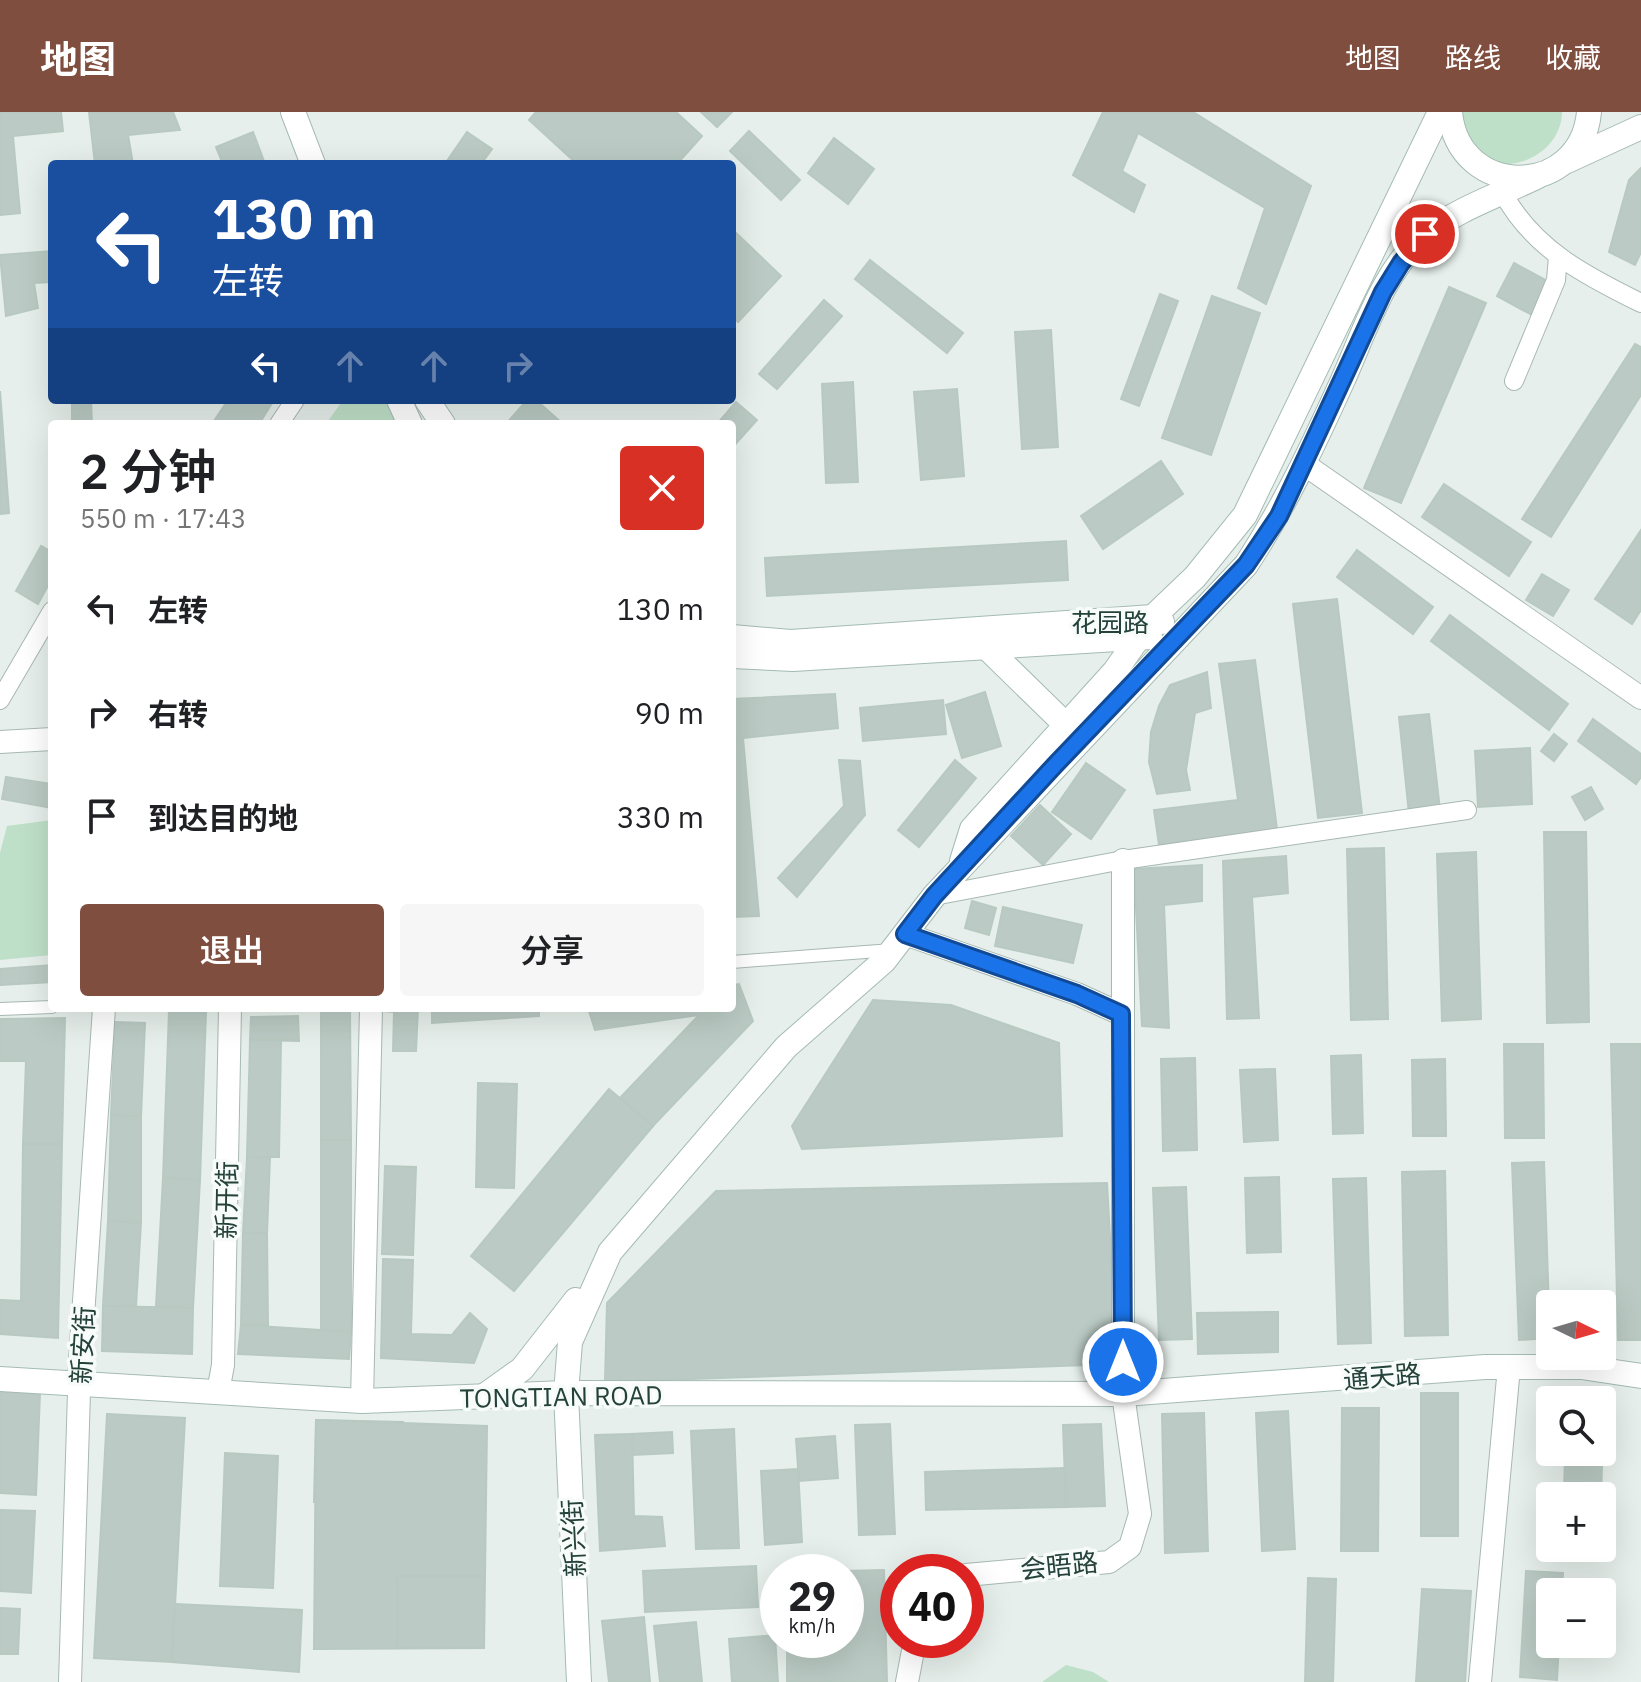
<!DOCTYPE html>
<html lang="zh">
<head>
<meta charset="utf-8">
<style>
  body { margin:0; font-family:"IBM Plex Sans","Noto Sans SC",sans-serif; background:#f6f6f6; color:#202124; height:100vh; display:flex; flex-direction:column; font-size:30px; white-space:nowrap }
  * { box-sizing:border-box; margin:0 }
  p { font-size:26px; color:#757577 }
  .icon { flex:none; width:44px; height:44px; fill:none; stroke:currentColor; stroke-width:2; stroke-linecap:round; stroke-linejoin:round }
  .map { position:relative; flex:1; overflow:hidden }
  .panel { position:absolute; left:48px; top:308px; width:688px; height:592px; display:flex; flex-direction:column; background:#fff; border-radius:8px; box-shadow:0 8px 32px #0002 }
  .panel>* { flex:none }
  .top-card { position:absolute; left:48px; top:48px; width:688px; height:244px; border-radius:8px; box-shadow:0 8px 32px #0002; background:#1a4fa0; color:#fff; overflow:hidden }
  .needle { width:52px; rotate:95deg }
  .buttons { position:absolute; left:1536px; top:1178px; display:grid; gap:16px }
  .buttons a { display:grid; place-items:center; width:80px; height:80px; border-radius:8px; background:#fff; box-shadow:0 8px 32px #0002; font-size:40px }
  .speed { position:absolute; left:760px; top:1442px; display:flex; gap:16px; font-size:40px; font-weight:700; text-align:center }
  .speed>* { display:grid; place-content:center; width:104px; height:104px; border-radius:50%; background:#fff; box-shadow:0 8px 32px #0002; line-height:1 }
  .speed small { font-size:20px; font-weight:400 }
  .speed .limit { border:12px solid #d22; background:#fff; color:#111 }
  .pin { position:absolute; display:grid; place-items:center; width:68px; height:68px; color:#fff; margin:-34px; border:4px solid #fff; border-radius:50%; box-shadow:0 2px 8px #0007 }
  .me { position:absolute; width:88px; margin:-44px; rotate:0deg; stroke-linejoin:round; filter:drop-shadow(0 0 6px #0008) }
  .turn { display:flex; align-items:center; gap:28px; height:168px; padding:0 32px; font-size:36px }
  .turn .icon { width:104px; height:104px; stroke-width:2.5 }
  .turn b { display:block; font-size:56px; line-height:68px }
  .lanes { display:flex; align-items:center; height:76px; padding:0 32px; background:#0003; justify-content:center; gap:40px; direction:ltr }
  .lanes .off { opacity:.35 }
  .round { display:grid; place-items:center; flex:none; width:84px; height:84px; border-radius:8px; background:#f6f6f6 }
  .head { display:flex; align-items:center; justify-content:space-between; height:136px; padding:0 32px }
  h1 { font-size:48px; font-weight:600; line-height:60px }
  .primary-button { display:flex; gap:16px; margin-top:auto; padding:16px 32px }
  .primary-button a { flex:1; height:92px; border-radius:8px; background:#7f4e3f; color:#fff; font-size:32px; font-weight:600; line-height:92px; text-align:center }
  .primary-button a+a { background:#f6f6f6; color:#202124 }
  ul { padding:0; list-style:none }
  li { display:flex; align-items:center; gap:24px; height:104px; padding:0 32px }
  li div { flex:1 }
  li b { display:block; font-size:30px }
  li em { font-style:normal }
  header { display:flex; align-items:center; gap:48px; box-sizing:border-box; height:112px; padding:0 40px; background:#7f4e3f; color:#fff }
  header strong { font-size:38px }
  nav { display:flex; gap:44px; margin-inline-start:auto; font-size:28px }
  .map>svg:first-child { display:block }
  .green { fill:#bfe0c8 }
  .building { fill:#bbcac4; stroke:#b8c9c2; stroke-width:2 }
  .lines { fill:none; stroke-linecap:round; stroke-linejoin:round }
  .pedestrian-casing { stroke:#a8b8b2; stroke-width:14 }
  .minor-casing { stroke:#a8b8b2; stroke-width:20 }
  .tertiary-casing { stroke:#a8b8b2; stroke-width:24 }
  .secondary-casing { stroke:#a4bbb3; stroke-width:26 }
  .pedestrian { stroke:#fff; stroke-width:12 }
  .minor { stroke:#fff; stroke-width:18 }
  .tertiary { stroke:#fff; stroke-width:22 }
  .secondary { stroke:#fff; stroke-width:24 }
  .route-casing { stroke:#114b97; stroke-width:20 }
  .route { stroke:#1a73e8; stroke-width:14 }
  .labels { text-anchor:middle; dominant-baseline:central; stroke-width:7; stroke-linejoin:round; paint-order:stroke }
  .street-label { font-size:26px; fill:#24423a; stroke:#f7fbf9 }
</style>
</head>
<body>
<header>
<strong>地图</strong>
<nav><a>地图</a><a>路线</a><a>收藏</a></nav>
</header>
<div class="map">
<svg width="1641" height="1570" viewBox="0 0 1641 1570">
  <rect width="100%" height="100%" fill="#e6efeb"/>
  <g class="green">
    <path d="M1453,0H1562C1562,39 1512,67 1479,43C1468,36 1460,12 1453,0Z"/>
    <polygon points="343,288 384,288 403,312 326,312"/>
    <polygon points="52,708 52,843 0,848 0,741 7,714"/>
    <polygon points="1066,1553 1093,1560 1109,1570 1042,1570"/>
  </g>
  <g class="building">
    <polygon points="0,0 61,0 63,19 13,24 20,101 0,103"/>
    <polygon points="89,0 173,0 180,18 128,23 133,52 95,52"/>
    <polygon points="536,0 676,0 702,24 677,52 577,52 529,8"/>
    <polygon points="701,0 732,0 717,15"/>
    <polygon points="1103,0 1193,0 1311,74 1266,192 1238,176 1265,96 1138,21 1122,59 1145,73 1134,100 1073,63"/>
    <polygon points="749,19 800,68 781,88 730,39"/>
    <polygon points="253,20 265,52 223,52 216,35"/>
    <polygon points="467,20 492,37 481,52 445,52"/>
    <polygon points="834,26 874,57 848,92 808,61"/>
    <polygon points="1641,56 1641,140 1635,153 1609,140 1629,68"/>
    <polygon points="732,117 781,164 738,210 732,204"/>
    <polygon points="52,139 52,170 34,171 38,196 6,204 0,143"/>
    <polygon points="870,148 963,221 947,241 855,167"/>
    <polygon points="1514,151 1549,170 1532,203 1497,184"/>
    <polygon points="1449,175 1486,191 1401,391 1364,376"/>
    <polygon points="1160,182 1178,189 1139,294 1121,287"/>
    <polygon points="1212,184 1260,201 1211,343 1162,326"/>
    <polygon points="824,188 842,204 777,277 759,262"/>
    <polygon points="1051,218 1058,335 1022,337 1015,220"/>
    <polygon points="1635,232 1641,235 1641,283 1551,425 1522,407"/>
    <polygon points="853,270 858,370 826,371 822,272"/>
    <polygon points="957,277 964,364 921,368 914,280"/>
    <polygon points="0,279 9,401 0,402"/>
    <polygon points="72,288 91,288 92,312 72,312"/>
    <polygon points="228,288 274,288 259,312 212,312"/>
    <polygon points="527,288 536,288 563,312 506,312"/>
    <polygon points="736,290 757,308 732,336 732,312 717,312"/>
    <polygon points="1161,349 1183,382 1103,437 1081,404"/>
    <polygon points="1444,372 1531,430 1509,464 1422,405"/>
    <polygon points="1641,418 1641,498 1632,512 1595,487"/>
    <polygon points="1066,429 1068,468 767,484 765,446"/>
    <polygon points="41,434 52,440 52,466 38,492 16,479"/>
    <polygon points="1357,438 1433,495 1413,522 1337,465"/>
    <polygon points="1542,462 1569,478 1553,504 1526,488"/>
    <polygon points="1337,487 1362,701 1318,706 1293,492"/>
    <polygon points="1450,503 1568,592 1549,618 1431,529"/>
    <polygon points="1255,548 1277,717 1159,733 1154,698 1238,688 1219,552"/>
    <polygon points="1207,560 1211,596 1195,601 1186,658 1190,678 1157,682 1149,650 1151,620 1159,594 1170,573"/>
    <polygon points="985,580 1001,634 962,646 946,593"/>
    <polygon points="835,582 838,616 743,626 759,804 732,805 732,587"/>
    <polygon points="943,588 946,622 863,629 860,596"/>
    <polygon points="1429,602 1440,698 1409,702 1399,605"/>
    <polygon points="1593,607 1641,642 1641,665 1636,672 1578,629"/>
    <polygon points="1554,622 1567,632 1554,649 1541,639"/>
    <polygon points="1530,636 1532,692 1478,695 1475,639"/>
    <polygon points="839,648 860,649 865,703 797,785 778,766 844,694"/>
    <polygon points="955,648 976,666 919,735 898,718"/>
    <polygon points="1086,651 1125,678 1091,727 1052,700"/>
    <polygon points="6,665 52,672 52,696 2,687"/>
    <polygon points="1591,675 1603,697 1585,708 1572,685"/>
    <polygon points="1040,693 1071,722 1043,753 1011,724"/>
    <polygon points="1544,720 1586,720 1589,910 1547,911"/>
    <polygon points="1384,736 1388,907 1351,908 1347,737"/>
    <polygon points="1476,740 1481,907 1442,909 1437,742"/>
    <polygon points="1286,744 1288,781 1252,785 1259,906 1227,907 1223,749"/>
    <polygon points="1202,753 1202,789 1164,793 1169,916 1142,914 1134,757"/>
    <polygon points="972,789 996,796 989,823 965,816"/>
    <polygon points="1003,795 1082,813 1073,851 995,834"/>
    <polygon points="52,853 52,870 0,873 0,857"/>
    <polygon points="739,872 753,909 653,1014 620,986 699,903 595,918 588,896 732,896 732,873"/>
    <polygon points="873,888 951,893 1059,931 1062,1024 802,1037 792,1014"/>
    <polygon points="321,896 350,896 351,1028 321,1028"/>
    <polygon points="383,896 418,896 416,939 393,939 394,900 383,899"/>
    <polygon points="432,896 539,896 539,904 432,911"/>
    <polygon points="169,899 206,900 200,1068 163,1066"/>
    <polygon points="298,904 299,929 250,928 251,905"/>
    <polygon points="65,906 62,1032 23,1032 26,949 0,949 0,907"/>
    <polygon points="115,910 145,911 141,1005 111,1003"/>
    <polygon points="250,928 281,928 279,1045 247,1045"/>
    <polygon points="1504,932 1543,932 1544,1026 1505,1026"/>
    <polygon points="1611,932 1641,932 1641,1228 1618,1228"/>
    <polygon points="1361,943 1363,1021 1333,1022 1331,944"/>
    <polygon points="1195,946 1197,1038 1163,1039 1161,947"/>
    <polygon points="1445,947 1446,1024 1413,1024 1412,948"/>
    <polygon points="1275,957 1278,1028 1244,1030 1240,958"/>
    <polygon points="478,971 517,972 514,1076 476,1075"/>
    <polygon points="609,977 653,1014 514,1179 471,1144"/>
    <polygon points="111,1003 141,1005 141,1111 108,1109"/>
    <polygon points="321,1028 351,1028 351,1220 321,1218"/>
    <polygon points="23,1032 62,1032 58,1226 0,1222 0,1188 21,1189"/>
    <polygon points="247,1045 270,1045 267,1122 243,1121"/>
    <polygon points="1544,1050 1550,1226 1519,1228 1512,1051"/>
    <polygon points="385,1054 416,1055 413,1143 382,1142"/>
    <polygon points="1445,1059 1448,1223 1405,1224 1402,1060"/>
    <polygon points="1279,1065 1281,1140 1247,1141 1245,1066"/>
    <polygon points="163,1066 200,1068 193,1196 156,1194"/>
    <polygon points="1366,1066 1371,1231 1338,1232 1333,1067"/>
    <polygon points="1107,1071 1117,1252 605,1270 607,1191 716,1079"/>
    <polygon points="1186,1075 1192,1227 1159,1228 1153,1076"/>
    <polygon points="108,1109 141,1111 136,1194 103,1194"/>
    <polygon points="243,1121 267,1122 268,1213 241,1213"/>
    <polygon points="383,1147 413,1148 411,1222 452,1223 470,1201 487,1217 474,1251 381,1246"/>
    <polygon points="103,1194 193,1196 192,1242 102,1239"/>
    <polygon points="1278,1200 1278,1240 1198,1242 1197,1201"/>
    <polygon points="241,1213 351,1220 349,1247 238,1242"/>
    <polygon points="0,1279 40,1281 36,1383 0,1381"/>
    <rect x="1421" y="1281" width="37" height="143"/>
    <polygon points="1342,1296 1379,1296 1378,1439 1341,1439"/>
    <polygon points="1602,1296 1604,1296 1601,1384 1564,1384 1565,1340 1602,1340"/>
    <polygon points="1288,1299 1295,1437 1262,1439 1256,1301"/>
    <polygon points="1204,1301 1208,1439 1165,1441 1162,1302"/>
    <polygon points="107,1302 185,1306 172,1550 94,1546"/>
    <polygon points="316,1308 403,1310 402,1391 314,1390"/>
    <polygon points="316,1308 487,1314 484,1536 314,1537"/>
    <polygon points="890,1312 895,1422 859,1423 855,1313"/>
    <polygon points="1101,1312 1105,1394 1066,1395 1063,1313"/>
    <polygon points="734,1317 739,1436 696,1437 691,1319"/>
    <polygon points="672,1320 673,1341 632,1343 631,1322"/>
    <polygon points="632,1322 634,1404 662,1405 665,1434 600,1439 595,1323"/>
    <polygon points="835,1324 838,1366 799,1369 796,1327"/>
    <polygon points="225,1341 278,1344 273,1476 220,1474"/>
    <polygon points="1065,1356 1066,1395 926,1398 925,1360"/>
    <polygon points="798,1357 802,1430 765,1433 761,1359"/>
    <polygon points="0,1398 35,1399 31,1481 0,1479"/>
    <polygon points="756,1454 758,1495 645,1500 643,1459"/>
    <polygon points="884,1458 887,1570 787,1570 787,1531 847,1530 844,1459"/>
    <polygon points="1526,1459 1563,1461 1562,1480 1550,1480 1550,1532 1559,1532 1557,1568 1520,1565"/>
    <rect x="397" y="1464" width="87" height="72"/>
    <polygon points="1308,1466 1336,1467 1333,1570 1305,1570"/>
    <polygon points="1422,1477 1471,1479 1465,1570 1416,1570"/>
    <polygon points="175,1492 302,1498 299,1560 172,1550"/>
    <polygon points="0,1496 20,1497 18,1542 0,1542"/>
    <polygon points="644,1505 650,1570 609,1570 602,1509"/>
    <polygon points="696,1510 702,1570 660,1570 654,1514"/>
    <polygon points="775,1523 778,1570 732,1570 729,1527"/>
  </g>
  <g class="lines">
    <g class="pedestrian-casing">
      <g id="pedestrian">
        <polyline points="732,850 892,838"/>
        <polyline points="0,897 52,895"/>
      </g>
    </g>
    <g class="minor-casing">
      <g id="minor">
        <path d="M1503,81C1533,137 1586,164 1641,191"/>
        <polyline points="1514,269 1556,168 1558,144"/>
        <polyline points="279,312 295,288"/>
        <polyline points="0,588 52,499"/>
        <polyline points="934,784 1123,748 1467,698"/>
      </g>
    </g>
    <g class="tertiary-casing">
      <g id="tertiary">
        <polyline points="1304,352 1641,586"/>
        <polyline points="0,630 52,627"/>
        <polyline points="905,822 1077,882 1121,902"/>
        <polyline points="218,1280 223,1253 230,896"/>
        <polyline points="362,1289 371,896"/>
        <polyline points="966,1463 1109,1450 1130,1435 1140,1402 1123,1282 1123,748"/>
        <polyline points="70,1570 80,1248 104,896"/>
        <polyline points="907,1570 915,1528"/>
        <polyline points="1480,1570 1509,1255"/>
      </g>
    </g>
    <g class="secondary-casing">
      <g id="secondary">
        <polyline points="293,0 313,52"/>
        <path d="M1450,0C1458,88 1581,87 1589,0"/>
        <polyline points="1567,49 1641,15"/>
        <polyline points="399,288 410,312"/>
        <polyline points="427,288 443,312"/>
        <polyline points="732,525 791,530 1153,505 1162,510"/>
        <polyline points="985,534 1065,612"/>
        <polyline points="732,544 793,547 1150,525"/>
        <polyline points="962,749 972,717 1115,559 1153,505 1195,465 1245,403 1440,0"/>
        <polyline points="0,1267 362,1289 566,1281 1123,1282 1485,1255 1581,1255 1641,1264"/>
        <polyline points="484,1284 522,1257 576,1188"/>
        <path d="M579,1570L566,1281L570,1230L610,1140L786,935L884,849L934,784L1246,453C1284,395 1313,334 1342,270C1364,222 1383,158 1425,123C1456,97 1502,82 1538,64"/>
      </g>
    </g>
    <use href="#pedestrian" class="pedestrian"/>
    <use href="#minor" class="minor"/>
    <use href="#tertiary" class="tertiary"/>
    <use href="#secondary" class="secondary"/>
  </g>
  <g class="lines">
    <g class="route-casing">
      <polyline id="route" points="1123,1250 1121,902 1077,882 905,822 934,784 1055,653 1246,453 1279,404 1383,180 1401,151 1425,122"/>
    </g>
    <use href="#route" class="route"/>
  </g>
  <g class="labels">
    <g class="street-label">
      <text x="1110" y="510">花园路</text>
      <text transform="translate(226 1088) rotate(-89)">新开街</text>
      <text transform="translate(82 1233) rotate(-87)">新安街</text>
      <text transform="translate(1382 1264) rotate(-5)">通天路</text>
      <text transform="translate(561 1284) rotate(-1)">TONGTIAN ROAD</text>
      <text transform="translate(573 1426) rotate(-93)">新兴街</text>
      <text transform="translate(1059 1453) rotate(-6)">会晤路</text>
    </g>
  </g>
</svg>
<div class="buttons">
<a><svg class="needle" viewBox="-14 -14 28 28"><path d="M0-13l5 13h-10z" fill="#e53935"/><path d="M0 13l5-13h-10z" fill="#757577"/></svg></a>
<a><svg class="icon" aria-label="search" viewBox="0 0 24 24"><circle cx="10" cy="10" r="6"/><path d="M15 15l6 6"/></svg></a>
<a>+</a>
<a>−</a>
</div>
<div class="speed"><div>29<small>km/h</small></div><div class="limit">40</div></div>
<div class="pin" style="left:1425px;top:122px;background:#d93025"><svg class="icon" aria-label="arrive" viewBox="0 0 24 24"><path d="M6 21V4h12l-3 4 3 4H6"/></svg></div>
<svg class="me" style="left:1123px;top:1250px" viewBox="-20 -20 40 40"><circle r="17" fill="#1a73e8" stroke="#fff" stroke-width="3"/><path d="M0-11L8 9 0 5-8 9z" fill="#fff"/></svg>
<div class="top-card">
<div class="turn"><svg class="icon" aria-label="left" viewBox="0 0 24 24"><path d="M17 20v-9H6M10 6l-5 5 5 5"/></svg><div><b>130 m</b>左转</div></div>
<div class="lanes"><svg class="icon" aria-label="left" viewBox="0 0 24 24"><path d="M17 20v-9H6M10 6l-5 5 5 5"/></svg><svg class="icon off" aria-label="ahead" viewBox="0 0 24 24"><path d="M12 20V5M6 11l6-6 6 6"/></svg><svg class="icon off" aria-label="ahead" viewBox="0 0 24 24"><path d="M12 20V5M6 11l6-6 6 6"/></svg><svg class="icon off" aria-label="right" viewBox="0 0 24 24"><path d="M7 20v-9h11M14 6l5 5-5 5"/></svg></div>
</div>
<section class="panel">
<div class="head"><div><h1>2 分钟</h1><p>550 m · 17:43</p></div><a class="round" style="background:#d93025;color:#fff"><svg class="icon" aria-label="close" viewBox="0 0 24 24"><path d="M6 6l12 12M18 6L6 18"/></svg></a></div>
<ul>
<li><svg class="icon" aria-label="left" viewBox="0 0 24 24"><path d="M17 20v-9H6M10 6l-5 5 5 5"/></svg><div><b>左转</b></div><em>130 m</em></li>
<li><svg class="icon" aria-label="right" viewBox="0 0 24 24"><path d="M7 20v-9h11M14 6l5 5-5 5"/></svg><div><b>右转</b></div><em>90 m</em></li>
<li><svg class="icon" aria-label="arrive" viewBox="0 0 24 24"><path d="M6 21V4h12l-3 4 3 4H6"/></svg><div><b>到达目的地</b></div><em>330 m</em></li>
</ul>
<div class="primary-button"><a>退出</a><a>分享</a></div>
</section>
</div>
</body>
</html>
